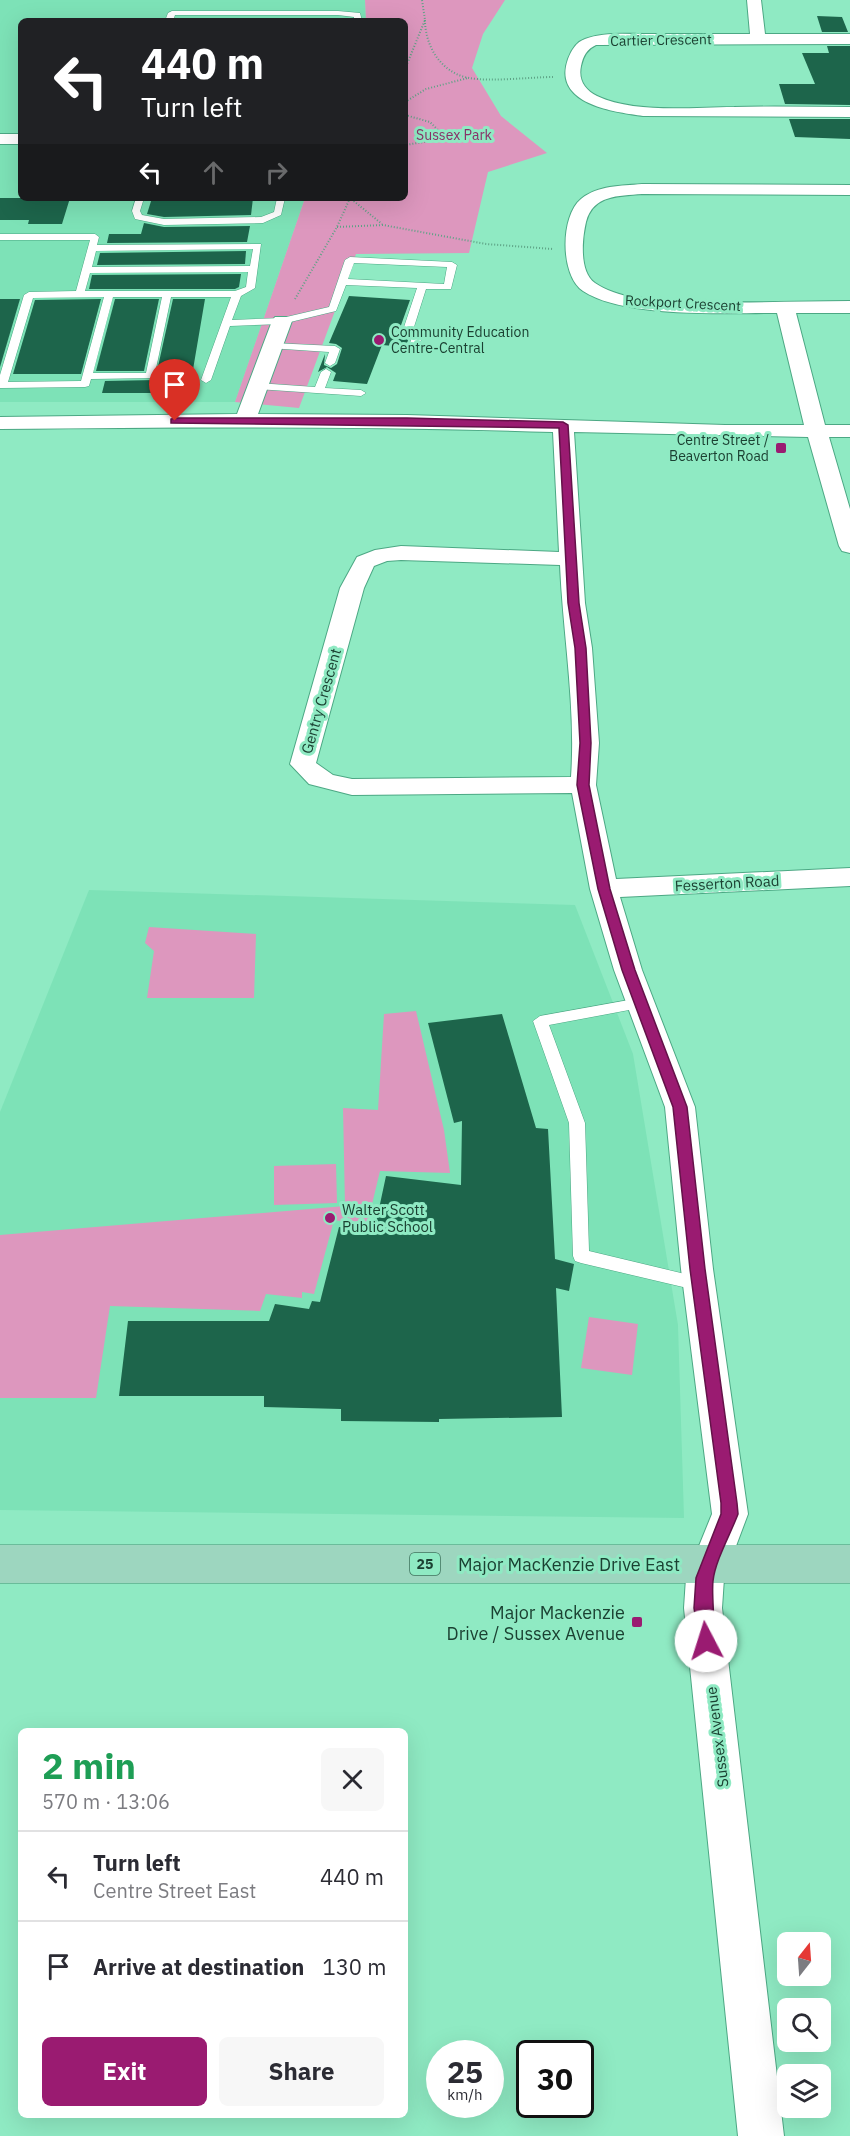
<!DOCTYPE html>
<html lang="en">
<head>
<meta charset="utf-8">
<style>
  body { margin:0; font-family:"IBM Plex Sans",sans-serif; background:#f7f7f7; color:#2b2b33; height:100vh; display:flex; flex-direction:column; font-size:22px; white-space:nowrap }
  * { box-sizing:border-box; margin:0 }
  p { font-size:20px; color:#7c7c81 }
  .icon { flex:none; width:33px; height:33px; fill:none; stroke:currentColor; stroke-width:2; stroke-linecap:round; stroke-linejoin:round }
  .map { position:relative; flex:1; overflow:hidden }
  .details { position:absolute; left:18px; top:1728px; width:390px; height:390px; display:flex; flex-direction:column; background:#fff; border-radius:9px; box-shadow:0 6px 24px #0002 }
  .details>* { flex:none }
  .top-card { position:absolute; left:18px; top:18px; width:390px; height:183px; border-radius:9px; box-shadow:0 6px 24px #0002; background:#202124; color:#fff; overflow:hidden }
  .needle { width:39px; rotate:17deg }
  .fabs { position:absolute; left:777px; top:1932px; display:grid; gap:12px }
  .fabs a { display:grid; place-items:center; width:54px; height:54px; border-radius:9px; background:#fff; box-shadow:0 6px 24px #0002; font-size:30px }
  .speed { position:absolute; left:426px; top:2040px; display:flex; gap:12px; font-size:30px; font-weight:700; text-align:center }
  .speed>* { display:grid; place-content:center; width:78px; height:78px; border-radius:50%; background:#fff; box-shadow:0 6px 24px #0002; line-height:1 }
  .speed small { font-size:15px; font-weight:400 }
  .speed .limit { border:3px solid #111; border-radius:9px; background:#fff; color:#111 }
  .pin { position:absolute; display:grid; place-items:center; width:51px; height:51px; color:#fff; margin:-62px -26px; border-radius:50% 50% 50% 0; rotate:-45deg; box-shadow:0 0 6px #0007 }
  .pin .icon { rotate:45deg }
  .me { position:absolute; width:66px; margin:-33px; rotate:355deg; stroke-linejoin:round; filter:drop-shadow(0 0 4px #0008) }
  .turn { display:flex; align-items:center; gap:21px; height:126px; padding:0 24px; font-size:27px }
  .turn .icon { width:78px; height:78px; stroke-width:2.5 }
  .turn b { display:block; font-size:42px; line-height:51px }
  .lanes { display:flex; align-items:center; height:57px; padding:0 24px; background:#0003; justify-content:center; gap:30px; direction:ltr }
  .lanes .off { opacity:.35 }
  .round { display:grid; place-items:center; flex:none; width:63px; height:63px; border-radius:9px; background:#f7f7f7 }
  .overview { display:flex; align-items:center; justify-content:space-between; height:102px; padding:0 24px }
  h1 { font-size:36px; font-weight:700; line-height:45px; color:#1e9e55 }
  .cta { display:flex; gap:12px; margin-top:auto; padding:12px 24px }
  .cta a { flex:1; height:69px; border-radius:9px; background:#9a1b71; color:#fff; font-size:24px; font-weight:700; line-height:69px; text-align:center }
  .cta a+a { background:#f7f7f7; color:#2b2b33 }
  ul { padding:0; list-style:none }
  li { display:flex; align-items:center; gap:18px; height:90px; padding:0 24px; border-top:2px solid #e1e1e2 }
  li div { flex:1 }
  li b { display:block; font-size:22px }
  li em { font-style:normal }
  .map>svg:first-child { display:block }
  .built { fill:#7de2b7 }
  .green { fill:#dd97be }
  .building { fill:#1d654b }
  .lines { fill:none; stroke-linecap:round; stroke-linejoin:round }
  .service-casing { stroke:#4ca884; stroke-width:1 }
  .minor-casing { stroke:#4ca884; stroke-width:2 }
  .primary-casing { stroke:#459072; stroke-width:1 }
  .path { stroke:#5da285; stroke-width:2; stroke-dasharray:1 2; stroke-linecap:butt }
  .service { fill:#fff; fill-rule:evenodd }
  .minor { fill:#fff; fill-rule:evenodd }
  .primary { fill:#9dd6bf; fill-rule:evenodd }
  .route { fill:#9a1b71; stroke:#641249; stroke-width:1.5 }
  .poi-dot { fill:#9a1b71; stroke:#8feac3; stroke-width:2 }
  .labels { text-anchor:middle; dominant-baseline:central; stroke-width:6; stroke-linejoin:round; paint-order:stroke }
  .far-street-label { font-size:14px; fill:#1b4132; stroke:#8feac3 }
  .far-park-label { font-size:14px; fill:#883168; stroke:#8feac3 }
  .far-poi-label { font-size:14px; fill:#1b4132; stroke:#8feac3; text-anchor:start }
  .shield { fill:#8feac3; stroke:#3e745e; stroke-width:1.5 }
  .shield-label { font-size:14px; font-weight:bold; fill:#1b4132 }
  .street-label { font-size:15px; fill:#1b4132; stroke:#8feac3 }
  .poi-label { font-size:15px; fill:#1b4132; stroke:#8feac3; text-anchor:start }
  .near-street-label { font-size:18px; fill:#1b4132; stroke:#8feac3 }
  .near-poi-label { font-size:18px; fill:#1b4132; stroke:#8feac3; text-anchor:end }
</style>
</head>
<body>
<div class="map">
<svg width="850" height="2136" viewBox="0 0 850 2136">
  <rect width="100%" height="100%" fill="#8feac3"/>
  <g class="built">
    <polygon points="0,0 365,0 366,21 21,21 21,198 305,198 235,402 0,402"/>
    <polygon points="89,890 575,905 633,1054 678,1325 684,1518 0,1510 0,1112"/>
  </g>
  <g class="green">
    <polygon points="365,0 505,0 483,34 472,68 501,116 547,153 488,172 469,253 356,254 299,408 235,402 305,198 405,198 405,21 366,21"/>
    <polygon points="149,927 256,934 254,998 147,998 154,951 145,943"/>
    <polygon points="416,1011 444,1130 450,1173 380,1171 367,1225 334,1220 314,1294 302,1292 302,1298 266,1294 260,1311 110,1306 96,1398 0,1398 0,1235 345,1206 343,1108 378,1110 384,1014"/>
    <polygon points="336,1164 337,1203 274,1205 274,1166"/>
    <polygon points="589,1317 638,1324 632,1375 581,1368"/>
  </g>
  <g class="building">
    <polygon points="817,16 842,17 848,32 822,32"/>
    <polygon points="827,46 850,46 850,105 785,104 779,84 815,84 802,53 829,53"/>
    <polygon points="789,119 850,119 850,139 795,137"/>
    <polygon points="0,198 70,198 62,224 28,224 29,220 0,220"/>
    <polygon points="152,198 253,198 251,215 164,217 147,214"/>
    <polygon points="144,223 164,227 250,226 247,242 107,243 109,234 141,234"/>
    <polygon points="246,251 245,264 97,265 100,253"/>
    <polygon points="241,274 239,287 235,289 89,289 92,275"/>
    <polygon points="349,296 410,300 400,328 408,340 406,347 382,345 367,384 333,381 336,373 327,367 318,372 325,354 324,365 331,368 337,364 342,348 336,344 329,343"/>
    <polygon points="0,299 20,299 0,367"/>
    <polygon points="101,299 81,374 13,374 35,300"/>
    <polygon points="115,299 159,299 144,371 96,371"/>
    <polygon points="173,299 205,299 189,393 102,393 105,381 155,380"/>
    <polygon points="502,1014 536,1128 548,1129 555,1259 574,1264 569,1291 556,1288 562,1417 439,1419 439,1422 341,1421 341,1409 264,1407 264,1396 119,1396 128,1321 269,1321 275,1304 309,1309 312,1301 320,1302 339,1227 374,1232 386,1176 461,1185 462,1121 454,1123 428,1023"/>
  </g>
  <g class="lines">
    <g class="service-casing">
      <g id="service">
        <polygon points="172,11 338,11 360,13 362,21 354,21 354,17 338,15 175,15 173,21 165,21 168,13"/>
        <polygon points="136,198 144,198 140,211 142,215 164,219 261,217 274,212 277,198 285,198 281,215 263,223 164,225 135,219 132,211"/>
        <path d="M0,234H95L99,237L97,245L261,244L255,288L241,296L232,320L282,318L329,307L345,260L350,257L452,262L457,265L451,289H426L413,330L421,340L416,351L408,349L411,340L403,330L417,288L346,285L336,311L282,324L230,326L211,380L206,383L201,380L231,297H171L154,378L91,379L89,386L85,387L2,388H0V375L24,295L29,292L76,291L90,240H0ZM253,249L250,266L92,267L96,251ZM354,263L447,267L444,284L348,279ZM248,272L246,287L235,291H85L90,273ZM104,297L81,381L8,382L33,298ZM113,297H162L146,373H93Z"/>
        <polygon points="272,343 335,346 340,349 335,363 330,366 325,363 329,352 269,348 269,344"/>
        <polygon points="326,369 331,372 325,388 361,390 366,393 361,396 257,389 252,386 257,383 315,387 321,372"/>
        <polygon points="640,998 647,1003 645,1007 549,1025 585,1123 589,1251 706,1279 708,1284 706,1289 700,1291 581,1263 575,1261 573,1256 569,1123 533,1021 540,1016"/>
      </g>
    </g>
    <g class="minor-casing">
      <g id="minor">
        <path d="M747,0H761L765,34H850V44L596,45C587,49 583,56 581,66C578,80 585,90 597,96C635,114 693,107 734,107C773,106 811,107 850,107V117L643,116C613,112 552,104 568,59C571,51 576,42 585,39C603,32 625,34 644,34C679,34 715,34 750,34Z"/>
        <rect x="0" y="134" width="21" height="10"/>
        <path d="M642,184L850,185V195L642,194C618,196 593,195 586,222C582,239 579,272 595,283C605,290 622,296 634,297C703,306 780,301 850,301V313H796L825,425H850V437H829L850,509V553L842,551L839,546L808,437L574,432L585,603L592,648L599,743L596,785L616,879L850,868V886L620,897L642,970L695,1107L713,1269L748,1514L724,1578L722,1608L784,2136H738L684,1608L686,1578L712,1514L681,1269L665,1107L614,970L590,889L572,793L352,795L309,784L290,764L340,588L357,557L375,550L401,546L559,552L553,432C369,426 185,427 0,429V417L237,414L272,321L275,317H289L292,321L258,414L407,415L725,425H804L777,313C728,313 623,318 583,291C560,276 560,216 581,199C598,185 621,186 642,184ZM401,560L560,565C563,636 576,706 571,777L352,779L333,775L316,763L364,588L374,566L387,561Z"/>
      </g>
    </g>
    <g class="primary-casing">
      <rect id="primary" x="0" y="1545" width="850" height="38"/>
    </g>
    <g class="path">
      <path d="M425,20C425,46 441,73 469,78C491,82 531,77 554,77"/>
      <polyline points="405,69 425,20 422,0"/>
      <polyline points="405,102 426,89 468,78"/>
      <polyline points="405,115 430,122 441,133 430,141 405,145"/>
      <polyline points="337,227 383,225 486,244 553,249"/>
      <polyline points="295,299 337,227 350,198 382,224"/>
    </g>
    <use href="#service" class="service"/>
    <use href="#minor" class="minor"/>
    <use href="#primary" class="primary"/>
  </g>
  <path class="route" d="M175,418H407L563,422L568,425L579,603L586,648L591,743L589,785L610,889L635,970L687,1107L705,1269L737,1503L738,1514C731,1533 715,1561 713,1581C711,1597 717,1636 712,1647L706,1649L700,1647L694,1608L696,1578L721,1514V1503L690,1269L673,1107L622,970L598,889L577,785L580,743L575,648L568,603L559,428L171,423V419Z"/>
  <g class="poi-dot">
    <circle cx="379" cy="340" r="6"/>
    <rect x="775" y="442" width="12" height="12" rx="3"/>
    <circle cx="330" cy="1218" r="6"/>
    <rect x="631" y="1616" width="12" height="12" rx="3"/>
  </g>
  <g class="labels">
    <g class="far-street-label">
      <text transform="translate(661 40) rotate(-1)">Cartier Crescent</text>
      <text transform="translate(683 303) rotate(3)">Rockport Crescent</text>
    </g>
    <g class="far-park-label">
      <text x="454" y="135">Sussex Park</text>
    </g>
    <g class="far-poi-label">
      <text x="391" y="332">Community Education<tspan x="391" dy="16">Centre-Central</tspan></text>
      <text x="769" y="440" text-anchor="end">Centre Street /<tspan x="769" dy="16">Beaverton Road</tspan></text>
    </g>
    <rect class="shield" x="410" y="1553" width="30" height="22" rx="4.5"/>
    <g class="shield-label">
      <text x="425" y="1564">25</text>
    </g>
    <g class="street-label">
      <text transform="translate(321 701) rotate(-74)">Gentry Crescent</text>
      <text transform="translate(727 883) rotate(-3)">Fesserton Road</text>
      <text transform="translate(717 1737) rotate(-97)">Sussex Avenue</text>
    </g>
    <g class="poi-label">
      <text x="342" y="1209">Walter Scott<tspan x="342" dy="17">Public School</tspan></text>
    </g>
    <g class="near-street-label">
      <text x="569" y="1564">Major MacKenzie Drive East</text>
    </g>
    <g class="near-poi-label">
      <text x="625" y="1612">Major Mackenzie<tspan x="625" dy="21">Drive / Sussex Avenue</tspan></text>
    </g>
  </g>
</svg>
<div class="fabs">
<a><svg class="needle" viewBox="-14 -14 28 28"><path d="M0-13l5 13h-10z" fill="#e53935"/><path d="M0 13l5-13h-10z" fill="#7c7c81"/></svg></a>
<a><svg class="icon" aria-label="search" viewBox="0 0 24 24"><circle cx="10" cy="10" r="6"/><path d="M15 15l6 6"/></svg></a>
<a><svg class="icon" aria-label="layers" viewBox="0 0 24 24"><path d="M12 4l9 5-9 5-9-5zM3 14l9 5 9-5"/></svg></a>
</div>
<div class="speed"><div>25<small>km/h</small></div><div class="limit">30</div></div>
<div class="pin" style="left:175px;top:421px;background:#d93025"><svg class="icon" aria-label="arrive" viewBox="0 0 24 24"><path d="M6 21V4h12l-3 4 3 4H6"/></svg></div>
<svg class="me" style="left:706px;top:1641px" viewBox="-20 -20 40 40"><circle r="19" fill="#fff"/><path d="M0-13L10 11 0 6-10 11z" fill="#9a1b71"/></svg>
<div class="top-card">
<div class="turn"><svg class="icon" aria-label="left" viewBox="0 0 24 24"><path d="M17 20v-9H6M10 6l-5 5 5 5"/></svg><div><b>440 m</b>Turn left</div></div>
<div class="lanes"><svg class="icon" aria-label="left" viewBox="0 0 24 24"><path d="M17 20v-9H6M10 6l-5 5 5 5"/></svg><svg class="icon off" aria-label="ahead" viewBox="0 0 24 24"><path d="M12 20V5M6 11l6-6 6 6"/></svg><svg class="icon off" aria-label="right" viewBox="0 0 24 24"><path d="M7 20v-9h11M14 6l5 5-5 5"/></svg></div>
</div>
<section class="details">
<div class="overview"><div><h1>2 min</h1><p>570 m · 13:06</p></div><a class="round"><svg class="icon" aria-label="close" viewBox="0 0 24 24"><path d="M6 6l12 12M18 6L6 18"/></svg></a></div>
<ul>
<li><svg class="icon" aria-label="left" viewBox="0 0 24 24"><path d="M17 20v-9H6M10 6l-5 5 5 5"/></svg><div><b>Turn left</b><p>Centre Street East</p></div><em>440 m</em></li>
<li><svg class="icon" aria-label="arrive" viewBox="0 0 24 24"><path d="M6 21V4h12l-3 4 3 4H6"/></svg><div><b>Arrive at destination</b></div><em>130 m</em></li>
</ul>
<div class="cta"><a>Exit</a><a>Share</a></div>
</section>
</div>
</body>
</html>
